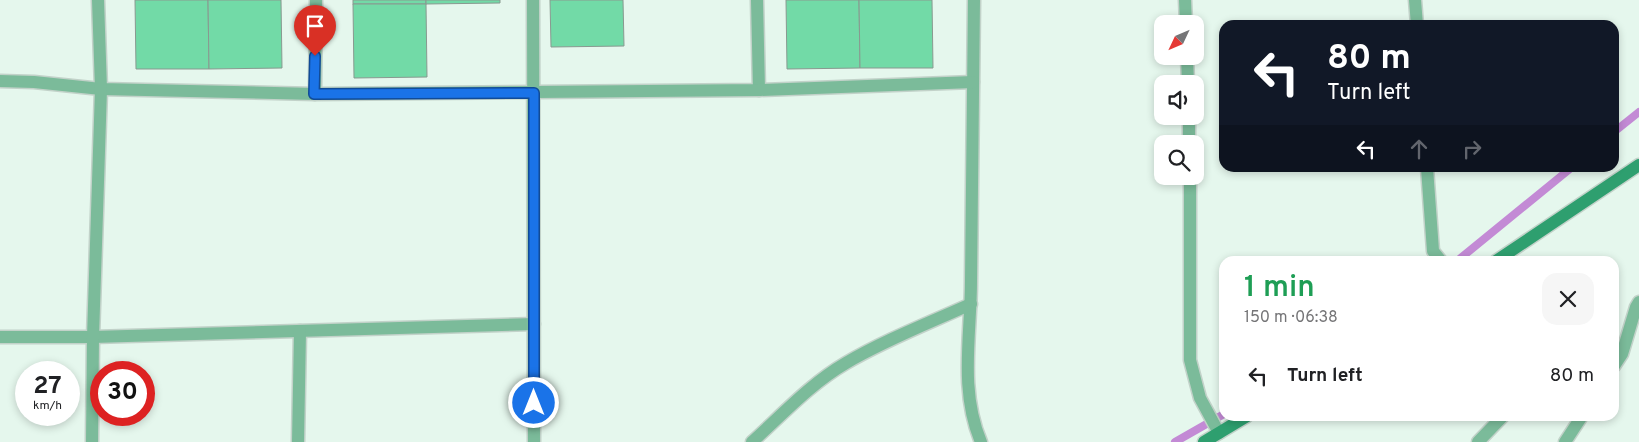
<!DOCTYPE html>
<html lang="en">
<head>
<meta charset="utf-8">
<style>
  body { margin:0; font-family:Overpass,sans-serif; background:#f6f6f6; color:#202124; height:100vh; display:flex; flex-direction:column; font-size:19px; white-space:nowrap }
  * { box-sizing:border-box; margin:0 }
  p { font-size:16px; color:#757577 }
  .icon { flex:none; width:28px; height:28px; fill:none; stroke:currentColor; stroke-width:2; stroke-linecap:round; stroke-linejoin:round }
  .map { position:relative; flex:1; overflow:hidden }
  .drawer { position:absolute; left:1219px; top:256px; width:400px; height:165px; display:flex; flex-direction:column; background:#fff; border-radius:15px; box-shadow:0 2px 8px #0003 }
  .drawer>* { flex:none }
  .hud { position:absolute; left:1219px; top:20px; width:400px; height:152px; border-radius:15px; box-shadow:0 2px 8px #0003; background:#111827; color:#fff; overflow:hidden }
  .needle { width:32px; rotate:226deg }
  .buttons { position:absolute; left:1154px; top:15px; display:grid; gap:10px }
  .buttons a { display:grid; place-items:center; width:50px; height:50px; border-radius:10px; background:#fff; box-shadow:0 2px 8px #0003; font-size:25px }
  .speed { position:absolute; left:15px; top:361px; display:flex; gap:10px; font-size:25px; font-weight:700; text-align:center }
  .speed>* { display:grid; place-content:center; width:65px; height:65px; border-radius:50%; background:#fff; box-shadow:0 2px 8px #0003; line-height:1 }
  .speed small { font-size:12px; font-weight:400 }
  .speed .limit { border:8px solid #d22; background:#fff; color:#111 }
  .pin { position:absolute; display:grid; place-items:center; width:42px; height:42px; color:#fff; margin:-51px -21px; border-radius:50% 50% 50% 0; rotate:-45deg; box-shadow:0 0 5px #0007 }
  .pin .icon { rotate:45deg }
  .me { position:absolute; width:55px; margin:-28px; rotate:0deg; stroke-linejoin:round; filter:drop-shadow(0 0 4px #0008) }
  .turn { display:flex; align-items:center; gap:18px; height:105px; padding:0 25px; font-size:22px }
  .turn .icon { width:65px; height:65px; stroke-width:2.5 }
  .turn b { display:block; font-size:35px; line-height:42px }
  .lanes { display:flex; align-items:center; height:48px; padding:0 25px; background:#0003; justify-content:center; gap:25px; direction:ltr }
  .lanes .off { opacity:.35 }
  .round { display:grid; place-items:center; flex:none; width:52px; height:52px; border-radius:15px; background:#f6f6f6 }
  .overview { display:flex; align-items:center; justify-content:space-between; height:85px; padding:0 25px }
  h1 { font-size:30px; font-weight:600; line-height:38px; color:#1e9e55 }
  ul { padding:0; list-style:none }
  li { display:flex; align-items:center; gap:15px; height:70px; padding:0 25px }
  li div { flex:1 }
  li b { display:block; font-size:19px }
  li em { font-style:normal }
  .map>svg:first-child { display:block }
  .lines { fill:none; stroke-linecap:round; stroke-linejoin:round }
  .stream { stroke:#c38ad5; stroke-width:8 }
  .building { fill:#72daa7; stroke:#899990 }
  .street-casing { stroke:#c2d2c9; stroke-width:15 }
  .secondary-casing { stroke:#c2d2c9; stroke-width:15 }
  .street { stroke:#7bbb9a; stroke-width:12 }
  .secondary { stroke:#2e9f6f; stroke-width:12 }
  .route-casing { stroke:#114b97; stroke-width:12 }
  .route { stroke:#1a73e8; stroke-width:9 }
</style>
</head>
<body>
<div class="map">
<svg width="1639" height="442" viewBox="0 0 1639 442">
  <rect width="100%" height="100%" fill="#e5f7ed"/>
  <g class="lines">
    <g class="stream">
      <polyline points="1614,132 1639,112"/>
      <polyline points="1457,261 1571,168"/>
      <polyline points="1175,442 1224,414"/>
    </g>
  </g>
  <g class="building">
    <polygon points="135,0 208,0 209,69 136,69"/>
    <polygon points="208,0 281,0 282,68 209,69"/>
    <rect x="353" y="0" width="73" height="4"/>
    <polygon points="426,0 500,0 500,3 426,4"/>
    <polygon points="550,0 623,0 624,46 551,47"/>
    <polygon points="786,0 859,0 860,68 787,69"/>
    <polygon points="859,0 932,0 933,68 860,68"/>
    <polygon points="353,4 426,4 427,77 354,78"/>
  </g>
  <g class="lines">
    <g class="street-casing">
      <g id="street">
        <polyline points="533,0 534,442"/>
        <polyline points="757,0 759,90"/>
        <path d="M974,0C973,94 972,187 971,281C971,335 959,390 981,442"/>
        <polyline points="1185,0 1186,24"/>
        <polyline points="1415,0 1417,25"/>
        <polyline points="1187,56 1188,84"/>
        <polyline points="0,81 34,82 101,89 315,94 759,90 973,82"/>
        <polyline points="315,94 316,0"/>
        <polyline points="1189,116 1189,144"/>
        <polyline points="1427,168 1433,251 1441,261"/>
        <polyline points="1190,176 1190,360 1200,398 1219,433"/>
        <polyline points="0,337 93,337 534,324"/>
        <polyline points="1614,366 1622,354 1636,307 1639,302"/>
        <polyline points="92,442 93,337 101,89 98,0"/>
        <polyline points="298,442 300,331"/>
        <path d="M752,442C782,415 810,384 846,363C885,340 929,323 971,304"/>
        <polyline points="1478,442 1503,416"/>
        <polyline points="1565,442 1582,416"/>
      </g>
    </g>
    <g class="secondary-casing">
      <g id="secondary">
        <polyline points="1496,261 1639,165"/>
        <polyline points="1204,442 1247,416"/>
      </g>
    </g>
    <use href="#street" class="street"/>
    <use href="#secondary" class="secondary"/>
  </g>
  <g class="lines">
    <g class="route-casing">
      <polyline id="route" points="315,56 314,94 534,93 534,403"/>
    </g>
    <use href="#route" class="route"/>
  </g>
</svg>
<div class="buttons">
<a><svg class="needle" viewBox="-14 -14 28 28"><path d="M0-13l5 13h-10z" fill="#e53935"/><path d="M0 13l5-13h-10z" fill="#757577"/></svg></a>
<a><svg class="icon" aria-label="sound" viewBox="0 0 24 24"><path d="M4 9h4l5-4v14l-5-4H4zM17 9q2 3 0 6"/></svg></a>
<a><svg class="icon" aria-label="search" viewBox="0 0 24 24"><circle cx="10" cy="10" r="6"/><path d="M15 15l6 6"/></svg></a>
</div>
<div class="speed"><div>27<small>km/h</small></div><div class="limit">30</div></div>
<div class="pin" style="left:315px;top:56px;background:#d93025"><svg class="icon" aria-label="arrive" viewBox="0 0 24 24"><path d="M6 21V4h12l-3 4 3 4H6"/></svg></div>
<svg class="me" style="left:534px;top:403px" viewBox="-20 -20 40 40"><circle r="17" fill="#1a73e8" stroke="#fff" stroke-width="3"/><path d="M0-11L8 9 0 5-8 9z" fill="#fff"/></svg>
<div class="hud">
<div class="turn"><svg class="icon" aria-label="left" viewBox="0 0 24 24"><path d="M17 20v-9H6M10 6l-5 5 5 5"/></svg><div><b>80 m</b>Turn left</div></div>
<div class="lanes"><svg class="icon" aria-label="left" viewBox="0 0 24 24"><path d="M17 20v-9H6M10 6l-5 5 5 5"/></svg><svg class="icon off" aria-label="ahead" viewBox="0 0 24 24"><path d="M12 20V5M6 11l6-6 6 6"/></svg><svg class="icon off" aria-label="right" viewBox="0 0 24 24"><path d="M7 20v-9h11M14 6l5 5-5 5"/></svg></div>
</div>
<section class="drawer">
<div class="overview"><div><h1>1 min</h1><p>150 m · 06:38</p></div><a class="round"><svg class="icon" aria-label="close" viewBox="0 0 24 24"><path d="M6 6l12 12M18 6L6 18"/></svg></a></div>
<ul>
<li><svg class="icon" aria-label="left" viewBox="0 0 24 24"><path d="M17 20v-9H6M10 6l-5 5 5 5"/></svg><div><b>Turn left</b></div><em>80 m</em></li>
</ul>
</section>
</div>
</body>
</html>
